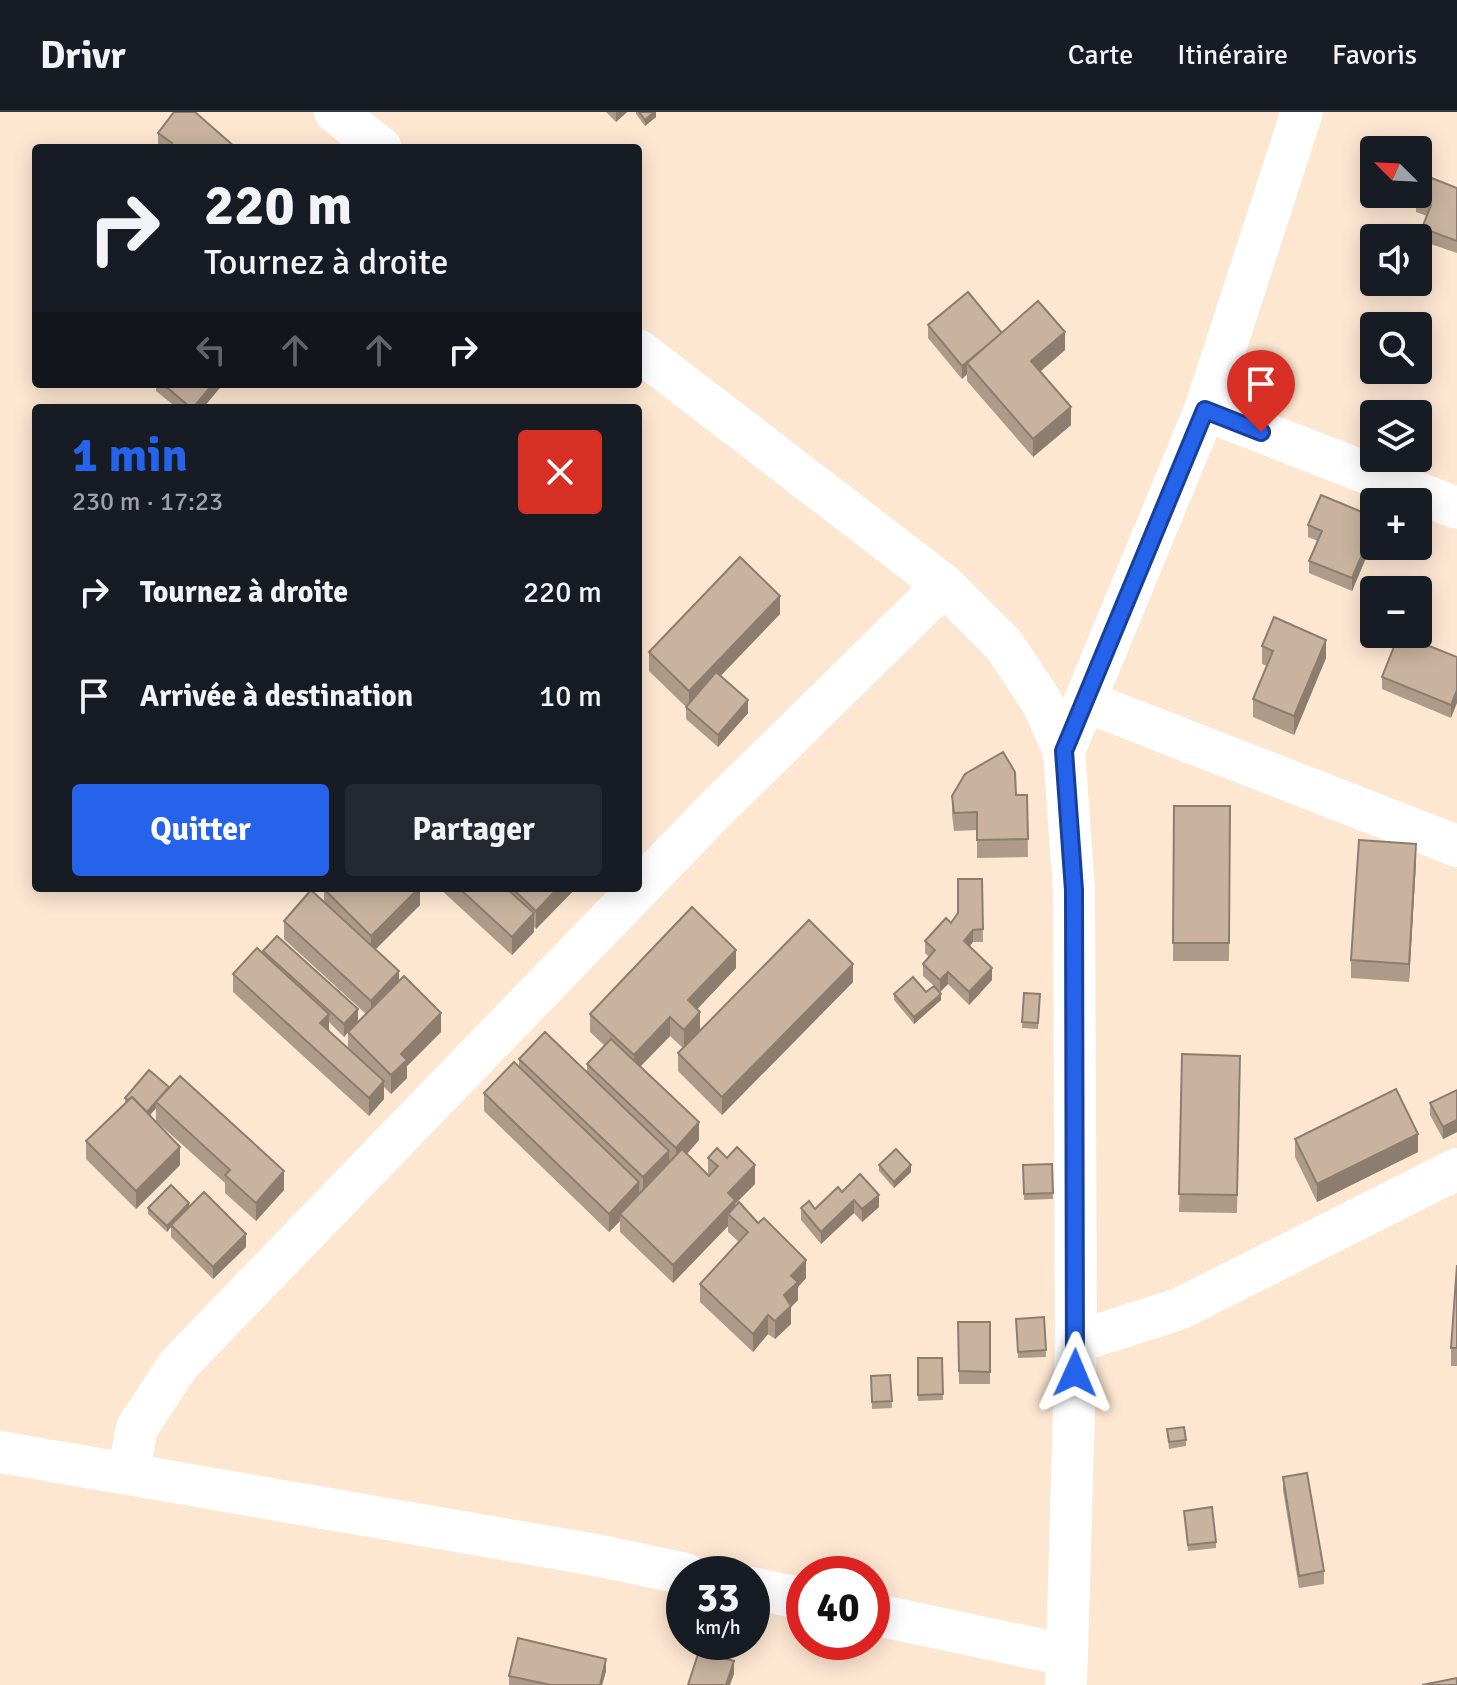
<!DOCTYPE html>
<html lang="fr">
<head>
<meta charset="utf-8">
<style>
  body { margin:0; font-family:Signika,sans-serif; background:#242831; color:#f1f3f6; height:100vh; display:flex; flex-direction:column; font-size:30px; white-space:nowrap }
  * { box-sizing:border-box; margin:0 }
  p { font-size:26px; color:#9ea1a6 }
  .icon { flex:none; width:44px; height:44px; fill:none; stroke:currentColor; stroke-width:2; stroke-linecap:round; stroke-linejoin:round }
  .map { position:relative; flex:1; overflow:hidden }
  .details { position:absolute; left:32px; top:292px; width:610px; height:488px; display:flex; flex-direction:column; background:#171b24; border-radius:8px; box-shadow:0 4px 20px #0003 }
  .details>* { flex:none }
  .hud { position:absolute; left:32px; top:32px; width:610px; height:244px; border-radius:8px; box-shadow:0 4px 20px #0003; background:#171b24; color:#f1f3f6; overflow:hidden }
  .needle { width:52px; rotate:294deg }
  .tools { position:absolute; left:1360px; top:24px; display:grid; gap:16px }
  .tools a { display:grid; place-items:center; width:72px; height:72px; border-radius:8px; background:#171b24; box-shadow:0 4px 20px #0003; font-size:40px }
  .speed { position:absolute; left:666px; top:1444px; display:flex; gap:16px; font-size:40px; font-weight:700; text-align:center }
  .speed>* { display:grid; place-content:center; width:104px; height:104px; border-radius:50%; background:#171b24; box-shadow:0 4px 20px #0003; line-height:1 }
  .speed small { font-size:20px; font-weight:400 }
  .speed .limit { border:12px solid #d22; background:#fff; color:#111 }
  .pin { position:absolute; display:grid; place-items:center; width:68px; height:68px; color:#fff; margin:-82px -34px; border-radius:50% 50% 50% 0; rotate:-45deg; box-shadow:0 0 8px #0007 }
  .pin .icon { rotate:45deg }
  .me { position:absolute; width:88px; margin:-44px; rotate:1deg; stroke-linejoin:round; filter:drop-shadow(0 0 6px #0008) }
  .turn { display:flex; align-items:center; gap:28px; height:168px; padding:0 40px; font-size:36px }
  .turn .icon { width:104px; height:104px; stroke-width:2.5 }
  .turn b { display:block; font-size:56px; line-height:68px }
  .lanes { display:flex; align-items:center; height:76px; padding:0 40px; background:#0003; justify-content:center; gap:40px; direction:ltr }
  .lanes .off { opacity:.35 }
  .round { display:grid; place-items:center; flex:none; width:84px; height:84px; border-radius:8px; background:#242831 }
  .summary { display:flex; align-items:center; justify-content:space-between; height:136px; padding:0 40px }
  h1 { font-size:48px; font-weight:700; line-height:60px; color:#2563eb }
  .button { display:flex; gap:16px; margin-top:auto; padding:16px 40px }
  .button a { flex:1; height:92px; border-radius:8px; background:#2563eb; color:#fff; font-size:32px; font-weight:700; line-height:92px; text-align:center }
  .button a+a { background:#242831; color:#f1f3f6 }
  ul { padding:0; list-style:none }
  li { display:flex; align-items:center; gap:24px; height:104px; padding:0 40px }
  li div { flex:1 }
  li b { display:block; font-size:30px }
  li em { font-style:normal }
  header { display:flex; align-items:center; gap:48px; box-sizing:border-box; height:112px; padding:0 40px; background:#171b24; border-bottom:2px solid #363941 }
  header strong { font-size:38px }
  nav { display:flex; gap:44px; margin-inline-start:auto; font-size:28px }
  .map>svg:first-child { display:block }
  .lines { fill:none; stroke-linecap:round; stroke-linejoin:round }
  .minor { stroke:#fff; stroke-width:42 }
  .wall { fill:#ad9a88; fill-rule:evenodd }
  .shaded-wall { fill:#8d7d6f }
  .building { fill:#c9b39e; stroke:#8d7d6f; stroke-width:2 }
  .route-casing { stroke:#184099; stroke-width:20 }
  .route { stroke:#2563eb; stroke-width:14 }
</style>
</head>
<body>
<header>
<strong>Drivr</strong>
<nav><a>Carte</a><a>Itinéraire</a><a>Favoris</a></nav>
</header>
<div class="map">
<svg width="1457" height="1573" viewBox="0 0 1457 1573">
  <rect width="100%" height="100%" fill="#fee7d1"/>
  <g class="lines">
    <g class="minor">
      <polyline points="335,0 381,36"/>
      <polyline points="638,238 944,473 1004,533 1043,592 1064,639 1074,778 1076,1230 1066,1573"/>
      <polyline points="1205,298 1457,396"/>
      <polyline points="1087,590 1457,734"/>
      <polyline points="1064,639 1205,298 1302,0"/>
      <polyline points="1076,1230 1179,1197 1457,1057"/>
      <polyline points="0,1340 601,1444 686,1462"/>
      <polyline points="128,1362 137,1316 178,1253 715,698 944,473"/>
      <polyline points="752,1476 804,1487"/>
      <polyline points="872,1502 1066,1543"/>
    </g>
  </g>
  <g class="wall">
    <polygon points="606,0 627,0 616,10"/>
    <polygon points="636,0 656,0 656,5 645,14 636,2"/>
    <polygon points="158,21 236,36 158,36"/>
    <polygon points="1457,76 1457,141 1422,129 1422,116 1427,104 1416,100 1416,87"/>
    <polygon points="928,213 1002,221 1065,238 1040,260 1071,313 1033,345 967,269 967,262 962,267 928,226"/>
    <polygon points="156,272 223,272 203,296 177,296 156,279"/>
    <polygon points="1374,405 1374,427 1352,479 1309,461 1309,449 1318,429 1308,425 1308,413"/>
    <polygon points="780,502 720,564 748,601 718,635 686,607 686,595 649,559 649,540"/>
    <polygon points="1262,534 1326,546 1294,623 1253,605 1253,587 1267,554 1262,552"/>
    <polygon points="1457,545 1451,606 1382,577 1382,565"/>
    <polygon points="1027,683 1028,745 977,746 977,718 954,719 952,702 952,684"/>
    <polygon points="1174,694 1230,694 1229,849 1173,849"/>
    <polygon points="1416,750 1409,870 1351,866 1351,848"/>
    <polygon points="982,767 983,830 973,830 970,834 992,868 969,893 948,872 940,880 941,888 914,912 894,888 894,882 926,880 934,874 923,864 923,852 929,845 925,841 925,829 951,811"/>
    <path d="M420,776V793L375,837L399,869L441,920L407,954V966L391,982L384,975V987L369,1004L233,880V862L263,842V839L358,909L350,918L366,902L284,827V809L324,791V777ZM329,910L344,925L348,920V936L329,919Z"/>
    <polygon points="439,776 576,776 536,817 534,815 534,820 512,843"/>
    <polygon points="736,856 697,897 700,918 853,870 722,1003 678,959 678,941 683,936 670,924 640,955 699,1028 687,1042 708,1063 708,1046 755,1072 735,1092 735,1094 806,1166 798,1175 798,1188 791,1195 791,1212 775,1227 768,1222 753,1240 700,1190 700,1172 739,1130 728,1120 728,1114 673,1171 620,1120 620,1109 609,1120 484,999 484,981 519,955 519,947 587,960 587,952 605,934 590,920 590,902"/>
    <polygon points="1024,881 1040,882 1038,917 1022,916"/>
    <polygon points="1182,942 1240,944 1237,1101 1179,1100"/>
    <polygon points="149,958 284,1078 256,1109 225,1081 225,1071 156,1009 156,996 150,1003 180,1053 136,1097 86,1047 86,1029 125,991 125,986"/>
    <polygon points="1457,978 1457,1020 1443,1027 1430,1003 1430,991"/>
    <polygon points="1295,1027 1418,1040 1317,1090 1295,1045"/>
    <polygon points="1052,1052 1053,1087 1024,1088 1023,1053"/>
    <polygon points="879,1053 911,1060 894,1076 879,1059"/>
    <polygon points="842,1080 879,1095 862,1110 854,1101 821,1132 801,1108 801,1096 815,1097"/>
    <polygon points="148,1096 189,1096 246,1135 213,1167 171,1125 171,1115 167,1120 148,1102"/>
    <polygon points="1457,1153 1457,1254 1451,1254 1451,1236"/>
    <polygon points="1044,1205 1046,1245 1018,1246 1016,1207"/>
    <polygon points="958,1210 990,1210 990,1272 959,1272"/>
    <polygon points="918,1246 942,1246 943,1288 918,1289"/>
    <polygon points="890,1263 892,1296 872,1297 871,1264"/>
    <polygon points="1167,1317 1186,1328 1186,1334 1169,1337"/>
    <polygon points="1283,1365 1324,1459 1324,1472 1299,1476 1283,1378"/>
    <polygon points="1184,1399 1216,1430 1216,1436 1188,1439"/>
    <polygon points="606,1559 602,1573 509,1573 509,1564"/>
  </g>
  <g class="shaded-wall">
    <polygon points="616,0 627,0 616,10"/>
    <polygon points="654,0 656,0 656,5 645,14 645,8"/>
    <polygon points="1065,220 1065,238 1031,267 1031,249"/>
    <polygon points="1002,221 967,251 967,262 962,267 962,254"/>
    <polygon points="213,272 223,272 203,296 193,296"/>
    <polygon points="1071,295 1071,313 1033,345 1033,327"/>
    <polygon points="1374,415 1374,427 1352,479 1352,466"/>
    <polygon points="780,484 780,502 689,597 689,579"/>
    <polygon points="1326,528 1326,546 1294,623 1294,604"/>
    <polygon points="1457,578 1457,591 1451,606 1451,593"/>
    <polygon points="748,588 748,601 718,635 718,623"/>
    <polygon points="1416,732 1416,750 1409,870 1409,852"/>
    <polygon points="419,776 420,776 420,793 371,842 371,824"/>
    <polygon points="558,776 576,776 536,817 536,799"/>
    <polygon points="534,801 534,820 512,843 512,825"/>
    <polygon points="973,818 973,830 964,841 964,829"/>
    <polygon points="736,838 736,856 688,907 688,888"/>
    <polygon points="853,852 853,870 722,1003 722,985"/>
    <polygon points="992,856 992,868 969,893 969,880"/>
    <polygon points="399,859 399,877 371,907 371,889"/>
    <polygon points="948,860 948,872 940,880 940,868"/>
    <polygon points="941,882 941,888 914,912 914,905"/>
    <polygon points="358,897 358,909 344,925 344,912"/>
    <polygon points="700,900 700,919 684,936 684,918"/>
    <polygon points="441,901 441,920 407,954 407,966 391,982 391,963 401,942"/>
    <polygon points="329,902 329,920 320,911"/>
    <polygon points="670,905 670,924 634,961 634,943"/>
    <polygon points="384,969 384,987 369,1004 369,986"/>
    <polygon points="169,975 156,990 156,996 145,1009 145,1003"/>
    <polygon points="1457,1008 1457,1020 1443,1027 1443,1015"/>
    <polygon points="699,1010 699,1028 676,1054 676,1036"/>
    <polygon points="1418,1022 1418,1040 1317,1090 1317,1072"/>
    <polygon points="180,1035 180,1053 136,1097 136,1079"/>
    <polygon points="669,1039 669,1057 643,1084 643,1065"/>
    <polygon points="755,1053 755,1072 735,1092 735,1106 728,1102 728,1114 673,1171 673,1153 728,1081"/>
    <polygon points="911,1053 911,1060 894,1076 894,1070"/>
    <polygon points="284,1059 284,1078 256,1109 256,1091"/>
    <polygon points="639,1070 639,1088 620,1102 620,1109 609,1120 609,1102"/>
    <polygon points="879,1083 879,1095 862,1110 862,1097"/>
    <polygon points="854,1088 854,1101 821,1132 821,1120"/>
    <polygon points="189,1091 189,1097 171,1113 171,1115 167,1120 167,1114"/>
    <polygon points="246,1122 246,1135 213,1167 213,1155"/>
    <polygon points="806,1148 806,1166 798,1175 798,1188 791,1195 791,1212 775,1227 775,1209 791,1164"/>
    <polygon points="768,1203 768,1222 753,1240 753,1222"/>
    <polygon points="606,1547 606,1559 602,1573 600,1573"/>
    <polygon points="734,1549 734,1562 730,1573 726,1573"/>
  </g>
  <g class="building">
    <polygon points="174,0 195,0 236,36 168,36 172,31 158,21"/>
    <polygon points="639,0 654,0 645,8"/>
    <polygon points="1424,63 1457,76 1457,129 1422,116 1431,93 1416,87"/>
    <polygon points="968,180 1002,221 962,254 928,213"/>
    <polygon points="1038,189 1065,220 1031,249 1071,295 1033,327 967,251"/>
    <polygon points="163,272 213,272 193,296 191,296"/>
    <polygon points="1321,383 1374,405 1374,415 1352,466 1309,449 1322,419 1308,413"/>
    <polygon points="740,445 780,484 689,579 649,540"/>
    <polygon points="1274,505 1326,528 1294,604 1253,587 1273,539 1262,534"/>
    <polygon points="1399,522 1457,545 1457,578 1451,593 1382,565"/>
    <polygon points="716,560 748,588 718,623 686,595"/>
    <polygon points="1003,640 1015,660 1016,683 1027,683 1028,727 977,728 977,700 954,701 952,684 965,662"/>
    <polygon points="1174,694 1230,694 1229,831 1173,831"/>
    <polygon points="1359,728 1416,732 1409,852 1351,848"/>
    <polygon points="958,767 982,767 983,817 973,818 964,829 992,856 969,880 948,860 940,868 923,852 935,838 925,829 946,806 951,811 958,801"/>
    <polygon points="326,776 419,776 371,824 324,777"/>
    <polygon points="459,776 506,776 534,801 512,825"/>
    <polygon points="512,776 558,776 536,799"/>
    <polygon points="311,778 399,859 371,889 284,809"/>
    <polygon points="692,795 736,838 688,888 700,900 684,918 670,905 634,943 590,902"/>
    <polygon points="809,808 853,852 722,985 678,941"/>
    <polygon points="277,824 358,897 344,912 263,839"/>
    <polygon points="257,836 329,902 320,911 384,969 369,986 233,862"/>
    <polygon points="404,864 441,901 401,942 407,948 391,963 348,920"/>
    <polygon points="913,865 926,880 934,874 941,882 914,905 894,882"/>
    <polygon points="1024,881 1040,882 1038,911 1022,910"/>
    <polygon points="545,920 669,1039 643,1065 519,947"/>
    <polygon points="611,927 699,1010 676,1036 587,952"/>
    <polygon points="1182,942 1240,944 1237,1083 1179,1082"/>
    <polygon points="514,950 639,1070 609,1102 484,981"/>
    <polygon points="149,958 169,975 147,1000 132,985 128,988 125,986"/>
    <polygon points="180,964 284,1059 256,1091 225,1063 230,1058 156,990"/>
    <polygon points="1396,977 1418,1022 1317,1072 1295,1027"/>
    <polygon points="1457,978 1457,1008 1443,1015 1430,991"/>
    <polygon points="132,985 180,1035 136,1079 86,1029"/>
    <polygon points="737,1035 755,1053 728,1081 735,1088 673,1153 620,1102 682,1037 709,1064 718,1054 708,1046 717,1036 727,1046"/>
    <polygon points="896,1037 911,1053 894,1070 879,1053"/>
    <polygon points="1052,1052 1053,1081 1024,1082 1023,1053"/>
    <polygon points="860,1062 879,1083 862,1097 854,1088 821,1120 801,1096 809,1089 815,1097 838,1075 842,1080"/>
    <polygon points="171,1073 189,1091 167,1114 148,1096"/>
    <polygon points="204,1080 246,1122 213,1155 171,1113"/>
    <polygon points="739,1090 758,1111 764,1106 806,1148 791,1164 798,1170 784,1183 791,1194 775,1209 768,1203 753,1222 700,1172 748,1120 728,1102"/>
    <polygon points="1457,1153 1457,1236 1451,1236"/>
    <polygon points="1044,1205 1046,1238 1018,1240 1016,1207"/>
    <polygon points="958,1210 990,1210 990,1260 959,1259"/>
    <polygon points="918,1246 942,1246 943,1282 918,1283"/>
    <polygon points="890,1263 892,1289 872,1290 871,1264"/>
    <polygon points="1184,1315 1186,1328 1169,1330 1167,1317"/>
    <polygon points="1307,1361 1324,1459 1299,1464 1283,1365"/>
    <polygon points="1212,1395 1216,1430 1188,1433 1184,1399"/>
    <polygon points="518,1526 606,1547 600,1573 551,1573 509,1564"/>
    <polygon points="699,1539 734,1549 726,1573 688,1573"/>
    <polygon points="1457,1566 1457,1573 1422,1573"/>
  </g>
  <g class="lines">
    <g class="route-casing">
      <polyline id="route" points="1075,1261 1074,778 1064,639 1205,298 1261,320"/>
    </g>
    <use href="#route" class="route"/>
  </g>
</svg>
<div class="tools">
<a><svg class="needle" viewBox="-14 -14 28 28"><path d="M0-13l5 13h-10z" fill="#e53935"/><path d="M0 13l5-13h-10z" fill="#9ea1a6"/></svg></a>
<a><svg class="icon" aria-label="sound" viewBox="0 0 24 24"><path d="M4 9h4l5-4v14l-5-4H4zM17 9q2 3 0 6"/></svg></a>
<a><svg class="icon" aria-label="search" viewBox="0 0 24 24"><circle cx="10" cy="10" r="6"/><path d="M15 15l6 6"/></svg></a>
<a><svg class="icon" aria-label="layers" viewBox="0 0 24 24"><path d="M12 4l9 5-9 5-9-5zM3 14l9 5 9-5"/></svg></a>
<a>+</a>
<a>−</a>
</div>
<div class="speed"><div>33<small>km/h</small></div><div class="limit">40</div></div>
<div class="pin" style="left:1261px;top:320px;background:#d93025"><svg class="icon" aria-label="arrive" viewBox="0 0 24 24"><path d="M6 21V4h12l-3 4 3 4H6"/></svg></div>
<svg class="me" style="left:1075px;top:1261px" viewBox="-20 -20 40 40"><path d="M0-17L14 15 0 8-14 15z" fill="#2563eb" stroke="#fff" stroke-width="4"/></svg>
<div class="hud">
<div class="turn"><svg class="icon" aria-label="right" viewBox="0 0 24 24"><path d="M7 20v-9h11M14 6l5 5-5 5"/></svg><div><b>220 m</b>Tournez à droite</div></div>
<div class="lanes"><svg class="icon off" aria-label="left" viewBox="0 0 24 24"><path d="M17 20v-9H6M10 6l-5 5 5 5"/></svg><svg class="icon off" aria-label="ahead" viewBox="0 0 24 24"><path d="M12 20V5M6 11l6-6 6 6"/></svg><svg class="icon off" aria-label="ahead" viewBox="0 0 24 24"><path d="M12 20V5M6 11l6-6 6 6"/></svg><svg class="icon" aria-label="right" viewBox="0 0 24 24"><path d="M7 20v-9h11M14 6l5 5-5 5"/></svg></div>
</div>
<section class="details">
<div class="summary"><div><h1>1 min</h1><p>230 m · 17:23</p></div><a class="round" style="background:#d93025;color:#fff"><svg class="icon" aria-label="close" viewBox="0 0 24 24"><path d="M6 6l12 12M18 6L6 18"/></svg></a></div>
<ul>
<li><svg class="icon" aria-label="right" viewBox="0 0 24 24"><path d="M7 20v-9h11M14 6l5 5-5 5"/></svg><div><b>Tournez à droite</b></div><em>220 m</em></li>
<li><svg class="icon" aria-label="arrive" viewBox="0 0 24 24"><path d="M6 21V4h12l-3 4 3 4H6"/></svg><div><b>Arrivée à destination</b></div><em>10 m</em></li>
</ul>
<div class="button"><a>Quitter</a><a>Partager</a></div>
</section>
</div>
</body>
</html>
